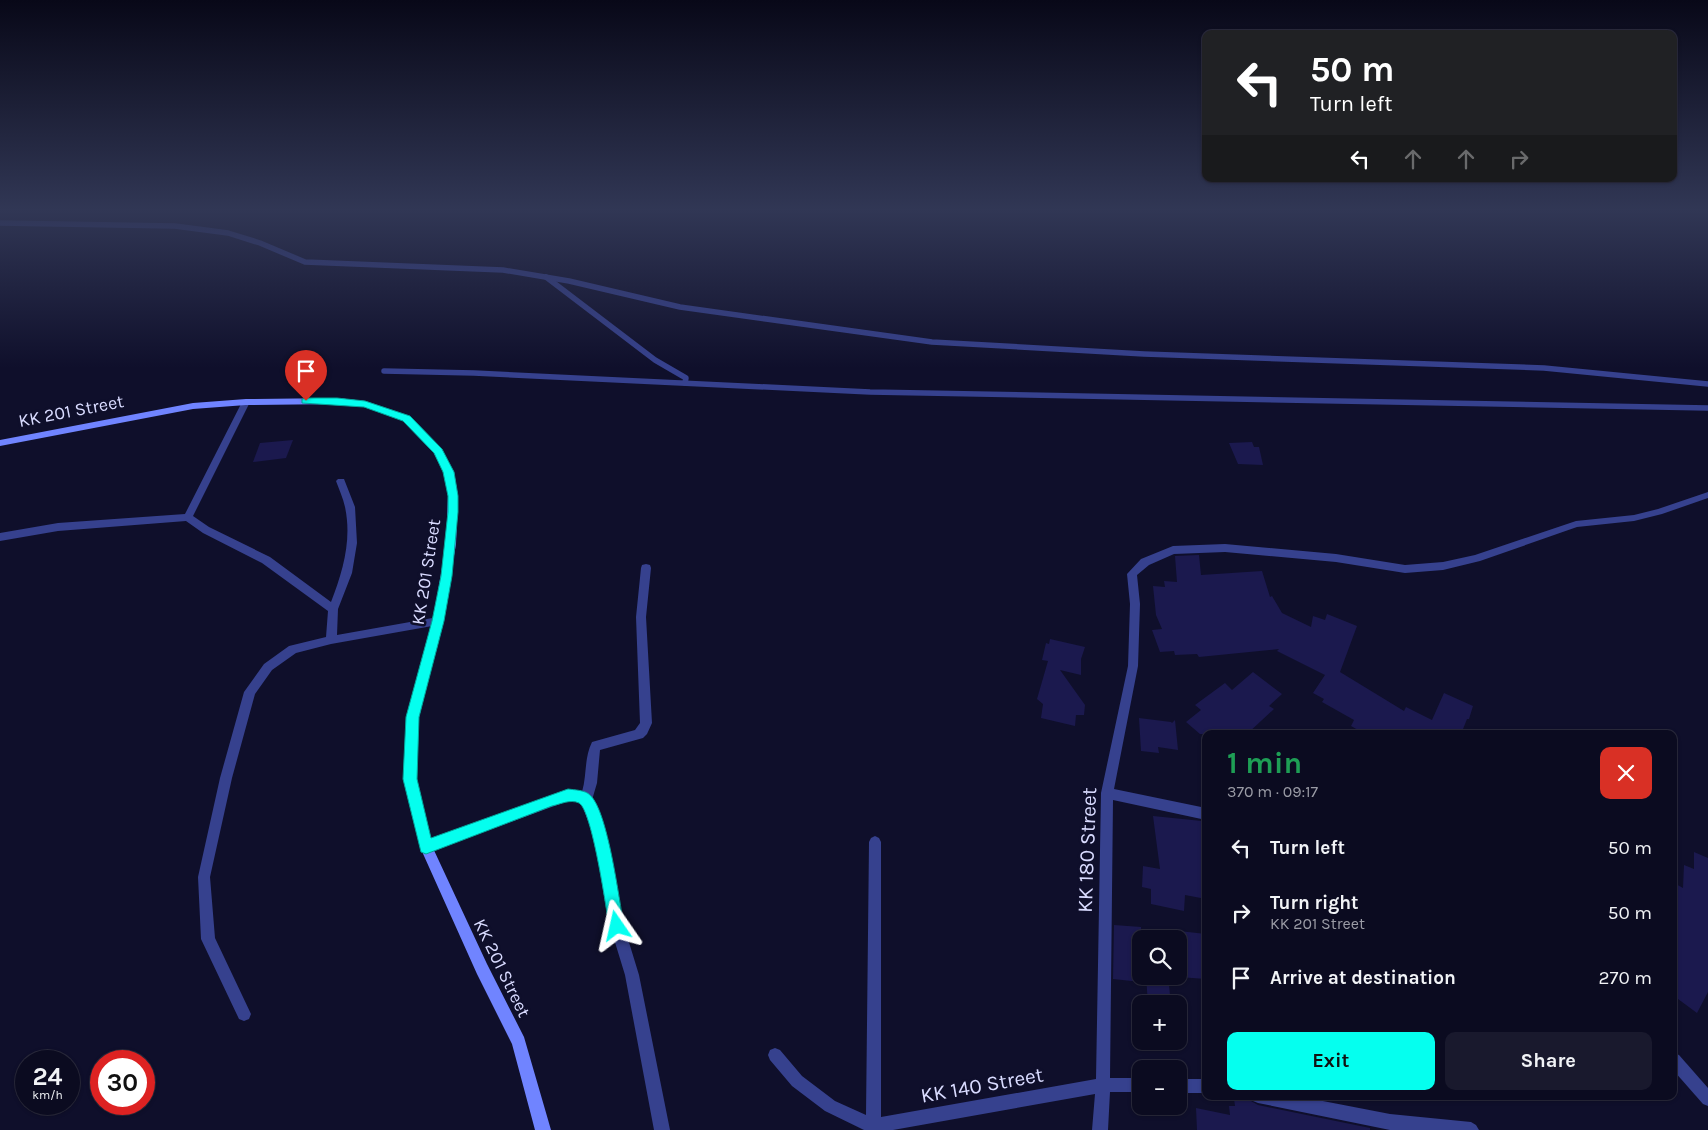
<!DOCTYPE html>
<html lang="en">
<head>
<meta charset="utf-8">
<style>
  body { margin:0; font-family:Karla,sans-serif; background:#19192d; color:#f1f3f6; height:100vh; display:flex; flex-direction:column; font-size:19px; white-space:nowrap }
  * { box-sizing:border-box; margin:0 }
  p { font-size:16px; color:#9a9ba5 }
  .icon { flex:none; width:28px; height:28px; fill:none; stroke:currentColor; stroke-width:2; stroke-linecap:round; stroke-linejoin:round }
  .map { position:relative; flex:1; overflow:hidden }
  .drawer { position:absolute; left:1202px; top:730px; width:475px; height:370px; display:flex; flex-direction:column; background:#0b0b20; border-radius:10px; box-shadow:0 1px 4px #0004,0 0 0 1px #2b2b3e }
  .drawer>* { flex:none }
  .banner { position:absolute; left:1202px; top:30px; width:475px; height:152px; border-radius:10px; box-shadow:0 1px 4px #0004,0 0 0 1px #2b2b3e; background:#202124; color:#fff; overflow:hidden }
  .fabs { position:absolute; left:1132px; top:930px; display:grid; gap:10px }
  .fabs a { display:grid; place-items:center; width:55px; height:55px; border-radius:10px; background:#0b0b20; box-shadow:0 1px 4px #0004,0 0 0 1px #2b2b3e; font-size:25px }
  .speed { position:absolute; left:15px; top:1050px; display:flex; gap:10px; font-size:25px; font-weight:700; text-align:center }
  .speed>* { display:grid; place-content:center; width:65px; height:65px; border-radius:50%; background:#0b0b20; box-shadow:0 1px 4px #0004,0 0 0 1px #2b2b3e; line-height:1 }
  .speed small { font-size:12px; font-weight:400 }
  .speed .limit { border:8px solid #d22; background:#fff; color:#111 }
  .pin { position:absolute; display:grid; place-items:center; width:42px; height:42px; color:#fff; margin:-51px -21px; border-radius:50% 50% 50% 0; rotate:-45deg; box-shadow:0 0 5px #0007 }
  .pin .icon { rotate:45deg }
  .me { position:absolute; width:55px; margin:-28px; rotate:349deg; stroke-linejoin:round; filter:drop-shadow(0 0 4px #0008) }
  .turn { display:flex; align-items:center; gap:18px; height:105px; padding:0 25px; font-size:22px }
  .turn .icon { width:65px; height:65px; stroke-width:2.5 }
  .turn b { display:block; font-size:35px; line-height:42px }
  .lanes { display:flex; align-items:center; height:48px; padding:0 25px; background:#0003; justify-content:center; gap:25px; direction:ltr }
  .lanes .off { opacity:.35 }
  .round { display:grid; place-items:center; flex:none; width:52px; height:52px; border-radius:10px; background:#19192d }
  .overview { display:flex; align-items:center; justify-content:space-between; height:85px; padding:0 25px }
  h1 { font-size:30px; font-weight:700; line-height:38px; color:#1e9e55 }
  .primary-button { display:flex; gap:10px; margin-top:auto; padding:10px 25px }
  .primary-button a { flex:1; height:58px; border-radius:10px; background:#05ffef; color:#111; font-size:20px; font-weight:700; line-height:58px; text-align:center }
  .primary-button a+a { background:#19192d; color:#f1f3f6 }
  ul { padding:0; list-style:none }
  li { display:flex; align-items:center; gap:15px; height:65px; padding:0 25px }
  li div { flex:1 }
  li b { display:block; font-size:19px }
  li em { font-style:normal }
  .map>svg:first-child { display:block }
  .building { fill:#1b194e }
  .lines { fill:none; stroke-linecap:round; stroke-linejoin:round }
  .lane { stroke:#36418e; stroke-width:5.5 }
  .street { fill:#36418e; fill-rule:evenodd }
  .secondary { fill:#7084ff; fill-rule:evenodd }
  .route { fill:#05ffef; stroke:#03a69b }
  .labels { text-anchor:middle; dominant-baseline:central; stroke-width:5; stroke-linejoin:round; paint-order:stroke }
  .street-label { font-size:18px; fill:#d9dbff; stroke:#0f0f2b }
  .near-street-label { font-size:21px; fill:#d9dbff; stroke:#0f0f2b }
</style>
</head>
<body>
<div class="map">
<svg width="1708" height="1130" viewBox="0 0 1708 1130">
  <rect width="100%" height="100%" fill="#0f0f2b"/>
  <g class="building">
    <polygon points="293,440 286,458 253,462 260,443"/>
    <polygon points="1252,442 1254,447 1259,447 1263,465 1238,464 1229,443"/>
    <polygon points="1199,555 1201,575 1262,571 1270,597 1272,596 1282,613 1311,627 1313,616 1325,620 1327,614 1357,626 1340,672 1404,711 1406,707 1432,720 1444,693 1473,706 1469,719 1467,719 1461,734 1365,734 1351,726 1354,720 1322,702 1324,699 1313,693 1325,675 1277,651 1279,649 1199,657 1197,654 1175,655 1174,651 1160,652 1152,630 1162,629 1156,615 1153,586 1165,587 1164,581 1177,582 1175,556"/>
    <polygon points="1050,639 1085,647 1081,659 1081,675 1060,670 1085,705 1084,715 1076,715 1075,726 1041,718 1043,704 1037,699 1048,661 1042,660 1046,643 1049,644"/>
    <polygon points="1253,672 1282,694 1269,706 1274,709 1247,734 1200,734 1186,722 1201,710 1195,705 1225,683 1232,690"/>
    <polygon points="1139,718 1171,722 1172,723 1175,720 1178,750 1158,747 1159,753 1141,751"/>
    <polygon points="1153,816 1202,821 1206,849 1206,899 1185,895 1184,911 1151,904 1151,889 1142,887 1143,866 1160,869"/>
    <polygon points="1694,852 1708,858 1708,992 1697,1013 1674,996 1674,883 1683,888 1684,865 1694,869"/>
    <polygon points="1114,925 1141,927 1141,982 1113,979"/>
    <polygon points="1179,931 1206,934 1206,979 1179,977"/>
    <polygon points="1146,976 1168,976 1171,1004 1148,1004"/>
    <polygon points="1234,1099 1251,1101 1258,1105 1370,1128 1370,1130 1197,1130 1196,1108 1230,1115 1229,1106 1235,1106"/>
  </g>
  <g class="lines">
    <g class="lane">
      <polyline points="0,223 175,226 228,233 260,243 305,262 503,270 569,281 680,307 932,342 1144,354 1544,368 1708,384"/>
      <polyline points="546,277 655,360 686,378 685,383"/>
      <polyline points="384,371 474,373 870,392 1708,408"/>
    </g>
    <g class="street">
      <path d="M246,399L250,402L193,516L209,527L270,557L331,602C343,571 352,540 345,507C343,498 339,489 336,481L338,479H344L355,507L357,543L352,573L338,609L337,635L438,617L442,618L443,621L442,624L438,625L331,644L296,653L272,670L255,694L232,778L210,877L215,938L251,1014L249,1019L244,1021L239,1019L201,939L198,877L220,778L244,692L264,664L289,646L326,637L328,611L262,563L203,533L186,521L58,531L0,541V533L58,523L185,514L242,402Z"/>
      <polygon points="1708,492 1708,498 1662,514 1634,521 1577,527 1480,561 1443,570 1405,573 1336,562 1225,552 1174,554 1149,565 1137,575 1140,604 1138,666 1114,789 1206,808 1206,820 1113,800 1110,1078 1141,1078 1141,1092 1110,1092 1108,1130 1092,1130 1095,1094 893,1130 864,1130 825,1111 792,1086 770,1060 768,1055 770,1050 775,1048 780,1050 802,1076 835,1101 866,1115 869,842 871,838 875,836 879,838 881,842 881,1117 1096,1079 1101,793 1128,666 1130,604 1127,574 1141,559 1173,546 1225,544 1336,554 1405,565 1443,562 1475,555 1576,521 1634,515 1658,509"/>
      <path d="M646,564L650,565L651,568L646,617L652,723L647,734L643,738L600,750L597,783L592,800L598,812L606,838L624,926L639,975L670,1130H654L625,975L610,926L594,838L582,804L577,801H568L426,853L422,851L420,847L422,843L426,841L568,789L582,792C587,775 584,758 592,742L635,730L640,723L636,617L641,568L642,565Z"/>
      <polygon points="1674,1053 1679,1055 1708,1088 1708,1106 1703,1104 1674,1071"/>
      <rect x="1179" y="1079" width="27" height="14"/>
      <polygon points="1251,1096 1297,1096 1390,1114 1471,1122 1476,1125 1479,1130 1390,1130 1258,1103 1253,1101"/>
    </g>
    <polygon class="secondary" points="337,398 365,401 409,416 441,449 454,472 458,496 456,544 443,621 419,717 416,779 432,846 487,964 524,1037 551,1130 535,1130 512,1044 477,974 420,847 404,779 407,717 433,621 446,544 448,496 444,472 434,453 403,420 364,407 337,404 246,405 193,409 0,446 0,440 193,403 246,399"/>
  </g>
  <linearGradient id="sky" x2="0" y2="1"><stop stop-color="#080818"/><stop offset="0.57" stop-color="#313755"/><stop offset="1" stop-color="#313755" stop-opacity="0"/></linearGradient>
  <rect width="1708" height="368" fill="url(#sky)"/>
  <path class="route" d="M306,398H337L365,401L410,416L442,449L454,472L458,496V512L452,576L444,621L419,717L417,779L431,838L568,789C575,790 585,790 590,795C608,811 619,900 624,926L622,931L617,933L612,931L609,926C606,907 592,810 579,803C570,799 561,804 552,806L426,854L421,852L403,779L406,717L432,621L441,576L448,512V496L443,472L434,453L403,421L364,407L302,403V399Z"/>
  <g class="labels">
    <g class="street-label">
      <text transform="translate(71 411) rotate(-11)">KK 201 Street</text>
      <text transform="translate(426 572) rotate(-81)">KK 201 Street</text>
      <text transform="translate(502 968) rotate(64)">KK 201 Street</text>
    </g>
    <g class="near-street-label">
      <text transform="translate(1087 850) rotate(-88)">KK 180 Street</text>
      <text transform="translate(982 1085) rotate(-10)">KK 140 Street</text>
    </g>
  </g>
</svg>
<div class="fabs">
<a><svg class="icon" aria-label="search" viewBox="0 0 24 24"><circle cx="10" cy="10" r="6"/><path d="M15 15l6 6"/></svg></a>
<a>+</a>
<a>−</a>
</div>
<div class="speed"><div>24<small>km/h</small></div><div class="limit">30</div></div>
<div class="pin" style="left:306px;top:401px;background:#d93025"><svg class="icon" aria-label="arrive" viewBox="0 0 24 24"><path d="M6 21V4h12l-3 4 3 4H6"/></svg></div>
<svg class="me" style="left:617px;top:926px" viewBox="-20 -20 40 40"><path d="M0-17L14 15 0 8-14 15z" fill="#05ffef" stroke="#fff" stroke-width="4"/></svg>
<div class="banner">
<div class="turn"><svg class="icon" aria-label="left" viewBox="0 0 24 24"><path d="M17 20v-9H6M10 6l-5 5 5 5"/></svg><div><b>50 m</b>Turn left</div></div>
<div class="lanes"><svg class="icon" aria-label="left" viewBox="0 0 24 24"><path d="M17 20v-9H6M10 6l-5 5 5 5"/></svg><svg class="icon off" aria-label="ahead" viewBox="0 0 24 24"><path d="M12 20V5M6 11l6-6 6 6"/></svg><svg class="icon off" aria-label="ahead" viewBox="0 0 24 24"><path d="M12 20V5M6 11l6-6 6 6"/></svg><svg class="icon off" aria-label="right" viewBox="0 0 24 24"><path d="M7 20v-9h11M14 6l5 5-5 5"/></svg></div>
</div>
<section class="drawer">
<div class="overview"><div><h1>1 min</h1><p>370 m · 09:17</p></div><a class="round" style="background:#d93025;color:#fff"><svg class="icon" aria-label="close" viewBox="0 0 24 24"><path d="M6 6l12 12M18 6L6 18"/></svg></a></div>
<ul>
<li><svg class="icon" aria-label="left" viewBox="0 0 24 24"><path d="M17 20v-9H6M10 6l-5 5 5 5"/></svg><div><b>Turn left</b></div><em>50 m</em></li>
<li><svg class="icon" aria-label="right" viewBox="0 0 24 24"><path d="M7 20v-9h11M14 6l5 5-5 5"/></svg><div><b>Turn right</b><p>KK 201 Street</p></div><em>50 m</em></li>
<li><svg class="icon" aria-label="arrive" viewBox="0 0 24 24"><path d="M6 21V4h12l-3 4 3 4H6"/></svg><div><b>Arrive at destination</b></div><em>270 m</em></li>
</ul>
<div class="primary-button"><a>Exit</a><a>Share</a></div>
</section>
</div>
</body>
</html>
